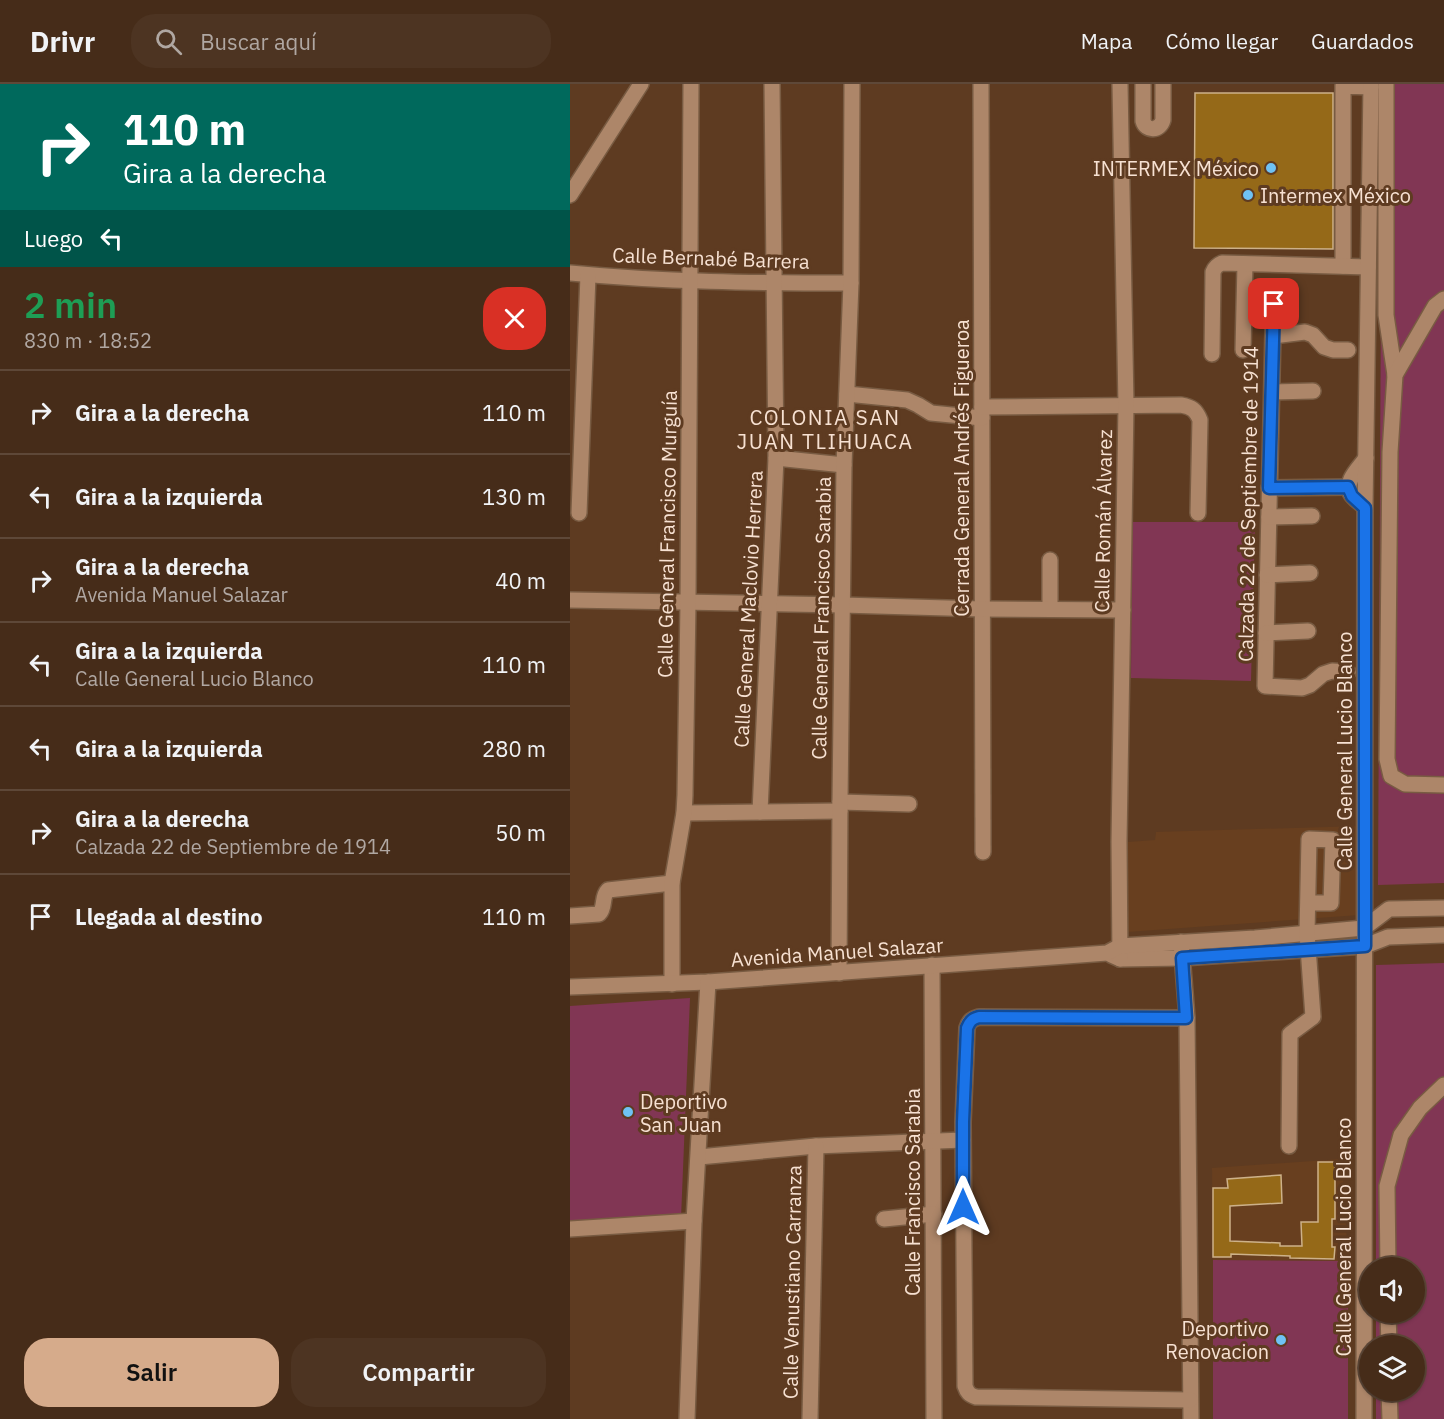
<!DOCTYPE html>
<html lang="es">
<head>
<meta charset="utf-8">
<style>
  body { margin:0; font-family:"IBM Plex Sans",sans-serif; background:#4d3422; color:#f1f3f6; height:100vh; display:flex; flex-direction:column; font-size:22px; white-space:nowrap }
  * { box-sizing:border-box; margin:0 }
  p { font-size:20px; color:#b0a7a2 }
  .icon { flex:none; width:33px; height:33px; fill:none; stroke:currentColor; stroke-width:2; stroke-linecap:round; stroke-linejoin:round }
  .map { position:relative; flex:1; overflow:hidden }
  .sheet { display:flex; flex-direction:column; background:#462c19; width:570px }
  .sheet>* { flex:none }
  .hud { background:#00695c; color:#fff; overflow:hidden }
  .controls { position:absolute; left:789px; top:1173px; display:grid; gap:12px }
  .controls a { display:grid; place-items:center; width:66px; height:66px; border-radius:50%; background:#462c19; box-shadow:0 2px 4px #0004,0 0 0 2px #5e4838; font-size:30px }
  .pin { position:absolute; display:grid; place-items:center; width:51px; height:51px; color:#fff; margin:-26px; border-radius:12px; box-shadow:0 3px 9px #0006 }
  .me { position:absolute; width:66px; margin:-33px; rotate:0deg; stroke-linejoin:round; filter:drop-shadow(0 0 4px #0008) }
  .turn { display:flex; align-items:center; gap:21px; height:126px; padding:0 24px; font-size:27px }
  .turn .icon { width:78px; height:78px; stroke-width:2.5 }
  .turn b { display:block; font-size:42px; line-height:51px }
  .then { display:flex; align-items:center; height:57px; padding:0 24px; background:#0003; gap:12px; font-size:22px }
  .round { display:grid; place-items:center; flex:none; width:63px; height:63px; border-radius:24px; background:#4d3422 }
  .summary { display:flex; align-items:center; justify-content:space-between; height:102px; padding:0 24px }
  h1 { font-size:36px; font-weight:600; line-height:45px; color:#1e9e55 }
  .cta { display:flex; gap:12px; margin-top:auto; padding:12px 24px }
  .cta a { flex:1; height:69px; border-radius:24px; background:#d6ab8b; color:#111; font-size:24px; font-weight:600; line-height:69px; text-align:center }
  .cta a+a { background:#4d3422; color:#f1f3f6 }
  ul { padding:0; list-style:none }
  li { display:flex; align-items:center; gap:18px; height:84px; padding:0 24px; border-top:2px solid #5e4838 }
  li div { flex:1 }
  li b { display:block; font-size:22px }
  li em { font-style:normal }
  header { display:flex; align-items:center; gap:36px; box-sizing:border-box; height:84px; padding:0 30px; background:#462c19; border-bottom:2px solid #5e4838 }
  header strong { font-size:28px }
  nav { display:flex; gap:33px; margin-inline-start:auto; font-size:21px }
  .search { width:420px; height:54px; background:#4d3422; display:flex; align-items:center; gap:15px; box-sizing:border-box; padding:0 21px; border-radius:24px; color:#b0a7a2; font-size:22px }
  main { display:flex; flex:1; min-height:0 }
  .map>svg:first-child { display:block }
  .built { fill:#683f1f }
  .green { fill:#813654 }
  .building { fill:#956918; stroke:#cdb189; stroke-width:1.5 }
  .lines { fill:none; stroke-linecap:round; stroke-linejoin:round }
  .minor-casing { stroke:#785b42; stroke-width:18 }
  .minor { stroke:#ad8669; stroke-width:15 }
  .route-casing { stroke:#114b97; stroke-width:15 }
  .route { stroke:#1a73e8; stroke-width:10 }
  .poi-dot { fill:#6fc2f4; stroke:#5e3b21; stroke-width:2 }
  .labels { text-anchor:middle; dominant-baseline:central; stroke-width:6; stroke-linejoin:round; paint-order:stroke }
  .poi-label { font-size:20px; fill:#f7e1d2; stroke:#5e3b21; text-anchor:end }
  .street-label { font-size:20px; fill:#f7e1d2; stroke:#5e3b21 }
  .neighbourhood-label { font-size:21px; letter-spacing:1.5px; fill:#f7e1d2; stroke:#5e3b21 }
</style>
</head>
<body>
<header>
<strong>Drivr</strong>
<div class="search"><svg class="icon" aria-label="search" viewBox="0 0 24 24"><circle cx="10" cy="10" r="6"/><path d="M15 15l6 6"/></svg>Buscar aquí</div>
<nav><a>Mapa</a><a>Cómo llegar</a><a>Guardados</a></nav>
</header>
<main>
<section class="sheet">
<div class="hud">
<div class="turn"><svg class="icon" aria-label="right" viewBox="0 0 24 24"><path d="M7 20v-9h11M14 6l5 5-5 5"/></svg><div><b>110 m</b>Gira a la derecha</div></div>
<div class="then">Luego<svg class="icon" aria-label="left" viewBox="0 0 24 24"><path d="M17 20v-9H6M10 6l-5 5 5 5"/></svg></div>
</div>
<div class="summary"><div><h1>2 min</h1><p>830 m · 18:52</p></div><a class="round" style="background:#d93025;color:#fff"><svg class="icon" aria-label="close" viewBox="0 0 24 24"><path d="M6 6l12 12M18 6L6 18"/></svg></a></div>
<ul>
<li><svg class="icon" aria-label="right" viewBox="0 0 24 24"><path d="M7 20v-9h11M14 6l5 5-5 5"/></svg><div><b>Gira a la derecha</b></div><em>110 m</em></li>
<li><svg class="icon" aria-label="left" viewBox="0 0 24 24"><path d="M17 20v-9H6M10 6l-5 5 5 5"/></svg><div><b>Gira a la izquierda</b></div><em>130 m</em></li>
<li><svg class="icon" aria-label="right" viewBox="0 0 24 24"><path d="M7 20v-9h11M14 6l5 5-5 5"/></svg><div><b>Gira a la derecha</b><p>Avenida Manuel Salazar</p></div><em>40 m</em></li>
<li><svg class="icon" aria-label="left" viewBox="0 0 24 24"><path d="M17 20v-9H6M10 6l-5 5 5 5"/></svg><div><b>Gira a la izquierda</b><p>Calle General Lucio Blanco</p></div><em>110 m</em></li>
<li><svg class="icon" aria-label="left" viewBox="0 0 24 24"><path d="M17 20v-9H6M10 6l-5 5 5 5"/></svg><div><b>Gira a la izquierda</b></div><em>280 m</em></li>
<li><svg class="icon" aria-label="right" viewBox="0 0 24 24"><path d="M7 20v-9h11M14 6l5 5-5 5"/></svg><div><b>Gira a la derecha</b><p>Calzada 22 de Septiembre de 1914</p></div><em>50 m</em></li>
<li><svg class="icon" aria-label="arrive" viewBox="0 0 24 24"><path d="M6 21V4h12l-3 4 3 4H6"/></svg><div><b>Llegada al destino</b></div><em>110 m</em></li>
</ul>
<div class="cta"><a>Salir</a><a>Compartir</a></div>
</section>
<div class="map">
<svg width="874" height="1335" viewBox="0 0 874 1335">
  <rect width="100%" height="100%" fill="#5e3b21"/>
  <g class="built">
    <polygon points="791,742 789,831 557,848 558,758 585,756 586,748"/>
    <polygon points="772,1075 778,1177 643,1176 642,1084"/>
  </g>
  <g class="green">
    <polygon points="812,0 874,0 874,799 808,801"/>
    <polygon points="562,438 685,438 681,597 561,594"/>
    <polygon points="874,879 874,1335 806,1335 806,1307 844,1306 844,1262 806,1261 806,1229 844,1228 844,1184 806,1183 806,881"/>
    <polygon points="120,914 111,1134 0,1140 0,922"/>
    <polygon points="643,1176 778,1177 778,1335 643,1335"/>
  </g>
  <g class="building">
    <polygon points="625,9 763,9 763,165 624,164"/>
    <polygon points="748,1078 765,1078 765,1135 762,1135 762,1163 765,1163 764,1175 720,1174 720,1172 661,1170 661,1173 643,1173 643,1104 658,1104 657,1095 711,1091 712,1119 660,1122 660,1157 710,1159 710,1162 732,1162 731,1138 748,1138"/>
  </g>
  <g class="lines">
    <g class="minor-casing">
      <g id="minor">
        <polyline points="411,0 413,768"/>
        <path d="M573,0V37C576,48 590,47 593,36V0"/>
        <polyline points="816,0 816,231 825,291"/>
        <polyline points="0,111 71,0"/>
        <polyline points="773,182 773,2 801,3"/>
        <path d="M0,189C93,198 187,199 281,199"/>
        <polyline points="704,203 695,602 732,604 740,601 753,590 762,587 778,588"/>
        <polyline points="874,215 865,222 825,291 820,368 817,675 821,692 835,700 874,701"/>
        <polyline points="703,252 735,248 743,251 754,263 763,266 778,266"/>
        <polyline points="673,266 675,180"/>
        <path d="M642,270L643,188C645,183 647,181 652,179L798,183"/>
        <polyline points="702,308 743,307"/>
        <polyline points="277,310 337,316 348,321 361,329 412,334"/>
        <path d="M412,323L611,321C622,323 626,326 630,336L628,429"/>
        <polyline points="206,374 274,381"/>
        <polyline points="699,404 778,403"/>
        <path d="M795,424C791,419 784,415 781,410C773,398 790,383 796,374"/>
        <polyline points="9,429 18,191"/>
        <polyline points="699,433 742,432"/>
        <polyline points="480,476 480,525"/>
        <polyline points="697,491 740,489"/>
        <polyline points="0,516 272,521 412,525 553,526"/>
        <polyline points="696,549 738,547"/>
        <polyline points="270,718 339,720"/>
        <polyline points="190,728 206,374 202,0"/>
        <polyline points="114,729 270,727"/>
        <path d="M0,832L29,830C36,823 31,813 38,806L102,799"/>
        <polyline points="794,844 819,825 874,824"/>
        <polyline points="611,858 617,934 621,1335"/>
        <polyline points="541,871 550,875 612,874 795,862 818,853 874,851"/>
        <polyline points="550,875 549,758 556,321 550,0"/>
        <polyline points="362,881 364,1335"/>
        <polyline points="269,889 270,718 274,381 281,199 282,0"/>
        <polyline points="102,900 102,799 114,729 115,711 118,519 121,0"/>
        <polyline points="0,903 138,898 537,869 550,862 685,854 794,844"/>
        <path d="M617,934L409,933C402,935 399,937 397,944L393,1038L395,1302C397,1308 399,1311 406,1313L620,1316"/>
        <polyline points="719,1062 720,950 743,933 737,849 739,755 763,756 761,819 738,819"/>
        <polyline points="129,1073 246,1062 393,1056"/>
        <polyline points="314,1135 364,1130"/>
        <polyline points="0,1145 124,1137"/>
        <polyline points="818,1184 817,1102 831,1051 850,1024 874,1001"/>
        <polyline points="818,1228 819,1262"/>
        <polyline points="819,1306 820,1335"/>
        <polyline points="117,1335 124,1137 138,898"/>
        <polyline points="240,1335 246,1062"/>
        <polyline points="794,1335 795,424 801,0"/>
      </g>
    </g>
    <use href="#minor" class="minor"/>
  </g>
  <g class="lines">
    <g class="route-casing">
      <path id="route" d="M393,1123V1038L397,944C400,937 402,935 409,933L616,934L612,874L795,862V424L782,412L778,403L699,404L704,220"/>
    </g>
    <use href="#route" class="route"/>
  </g>
  <g class="poi-dot">
    <circle cx="701" cy="84" r="6"/>
    <circle cx="678" cy="111" r="6"/>
    <circle cx="58" cy="1028" r="6"/>
    <circle cx="711" cy="1256" r="6"/>
  </g>
  <g class="labels">
    <g class="poi-label">
      <text x="689" y="84">INTERMEX México</text>
      <text x="690" y="111" text-anchor="start">Intermex México</text>
      <text x="70" y="1017" text-anchor="start">Deportivo<tspan x="70" dy="23">San Juan</tspan></text>
      <text x="699" y="1244">Deportivo<tspan x="699" dy="23">Renovacion</tspan></text>
    </g>
    <g class="street-label">
      <text transform="translate(141 174) rotate(2)">Calle Bernabé Barrera</text>
      <text transform="translate(391 384) rotate(-90)">Cerrada General Andrés Figueroa</text>
      <text transform="translate(678 420) rotate(-89)">Calzada 22 de Septiembre de 1914</text>
      <text transform="translate(533 437) rotate(-89)">Calle Román Álvarez</text>
      <text transform="translate(97 450) rotate(-89)">Calle General Francisco Murguía</text>
      <text transform="translate(178 525) rotate(-87)">Calle General Maclovio Herrera</text>
      <text transform="translate(251 534) rotate(-89)">Calle General Francisco Sarabia</text>
      <text transform="translate(774 667) rotate(-90)">Calle General Lucio Blanco</text>
      <text transform="translate(267 868) rotate(-4)">Avenida Manuel Salazar</text>
      <text transform="translate(342 1108) rotate(-90)">Calle Francisco Sarabia</text>
      <text transform="translate(773 1153) rotate(-90)">Calle General Lucio Blanco</text>
      <text transform="translate(222 1198) rotate(-89)">Calle Venustiano Carranza</text>
    </g>
    <g class="neighbourhood-label">
      <text x="255" y="333">COLONIA SAN<tspan x="255" dy="24">JUAN TLIHUACA</tspan></text>
    </g>
  </g>
</svg>
<div class="controls">
<a><svg class="icon" aria-label="sound" viewBox="0 0 24 24"><path d="M4 9h4l5-4v14l-5-4H4zM17 9q2 3 0 6"/></svg></a>
<a><svg class="icon" aria-label="layers" viewBox="0 0 24 24"><path d="M12 4l9 5-9 5-9-5zM3 14l9 5 9-5"/></svg></a>
</div>
<div class="pin" style="left:704px;top:220px;background:#d93025"><svg class="icon" aria-label="arrive" viewBox="0 0 24 24"><path d="M6 21V4h12l-3 4 3 4H6"/></svg></div>
<svg class="me" style="left:393px;top:1123px" viewBox="-20 -20 40 40"><path d="M0-17L14 15 0 8-14 15z" fill="#1a73e8" stroke="#fff" stroke-width="4"/></svg>
</div>
</main>
</body>
</html>
